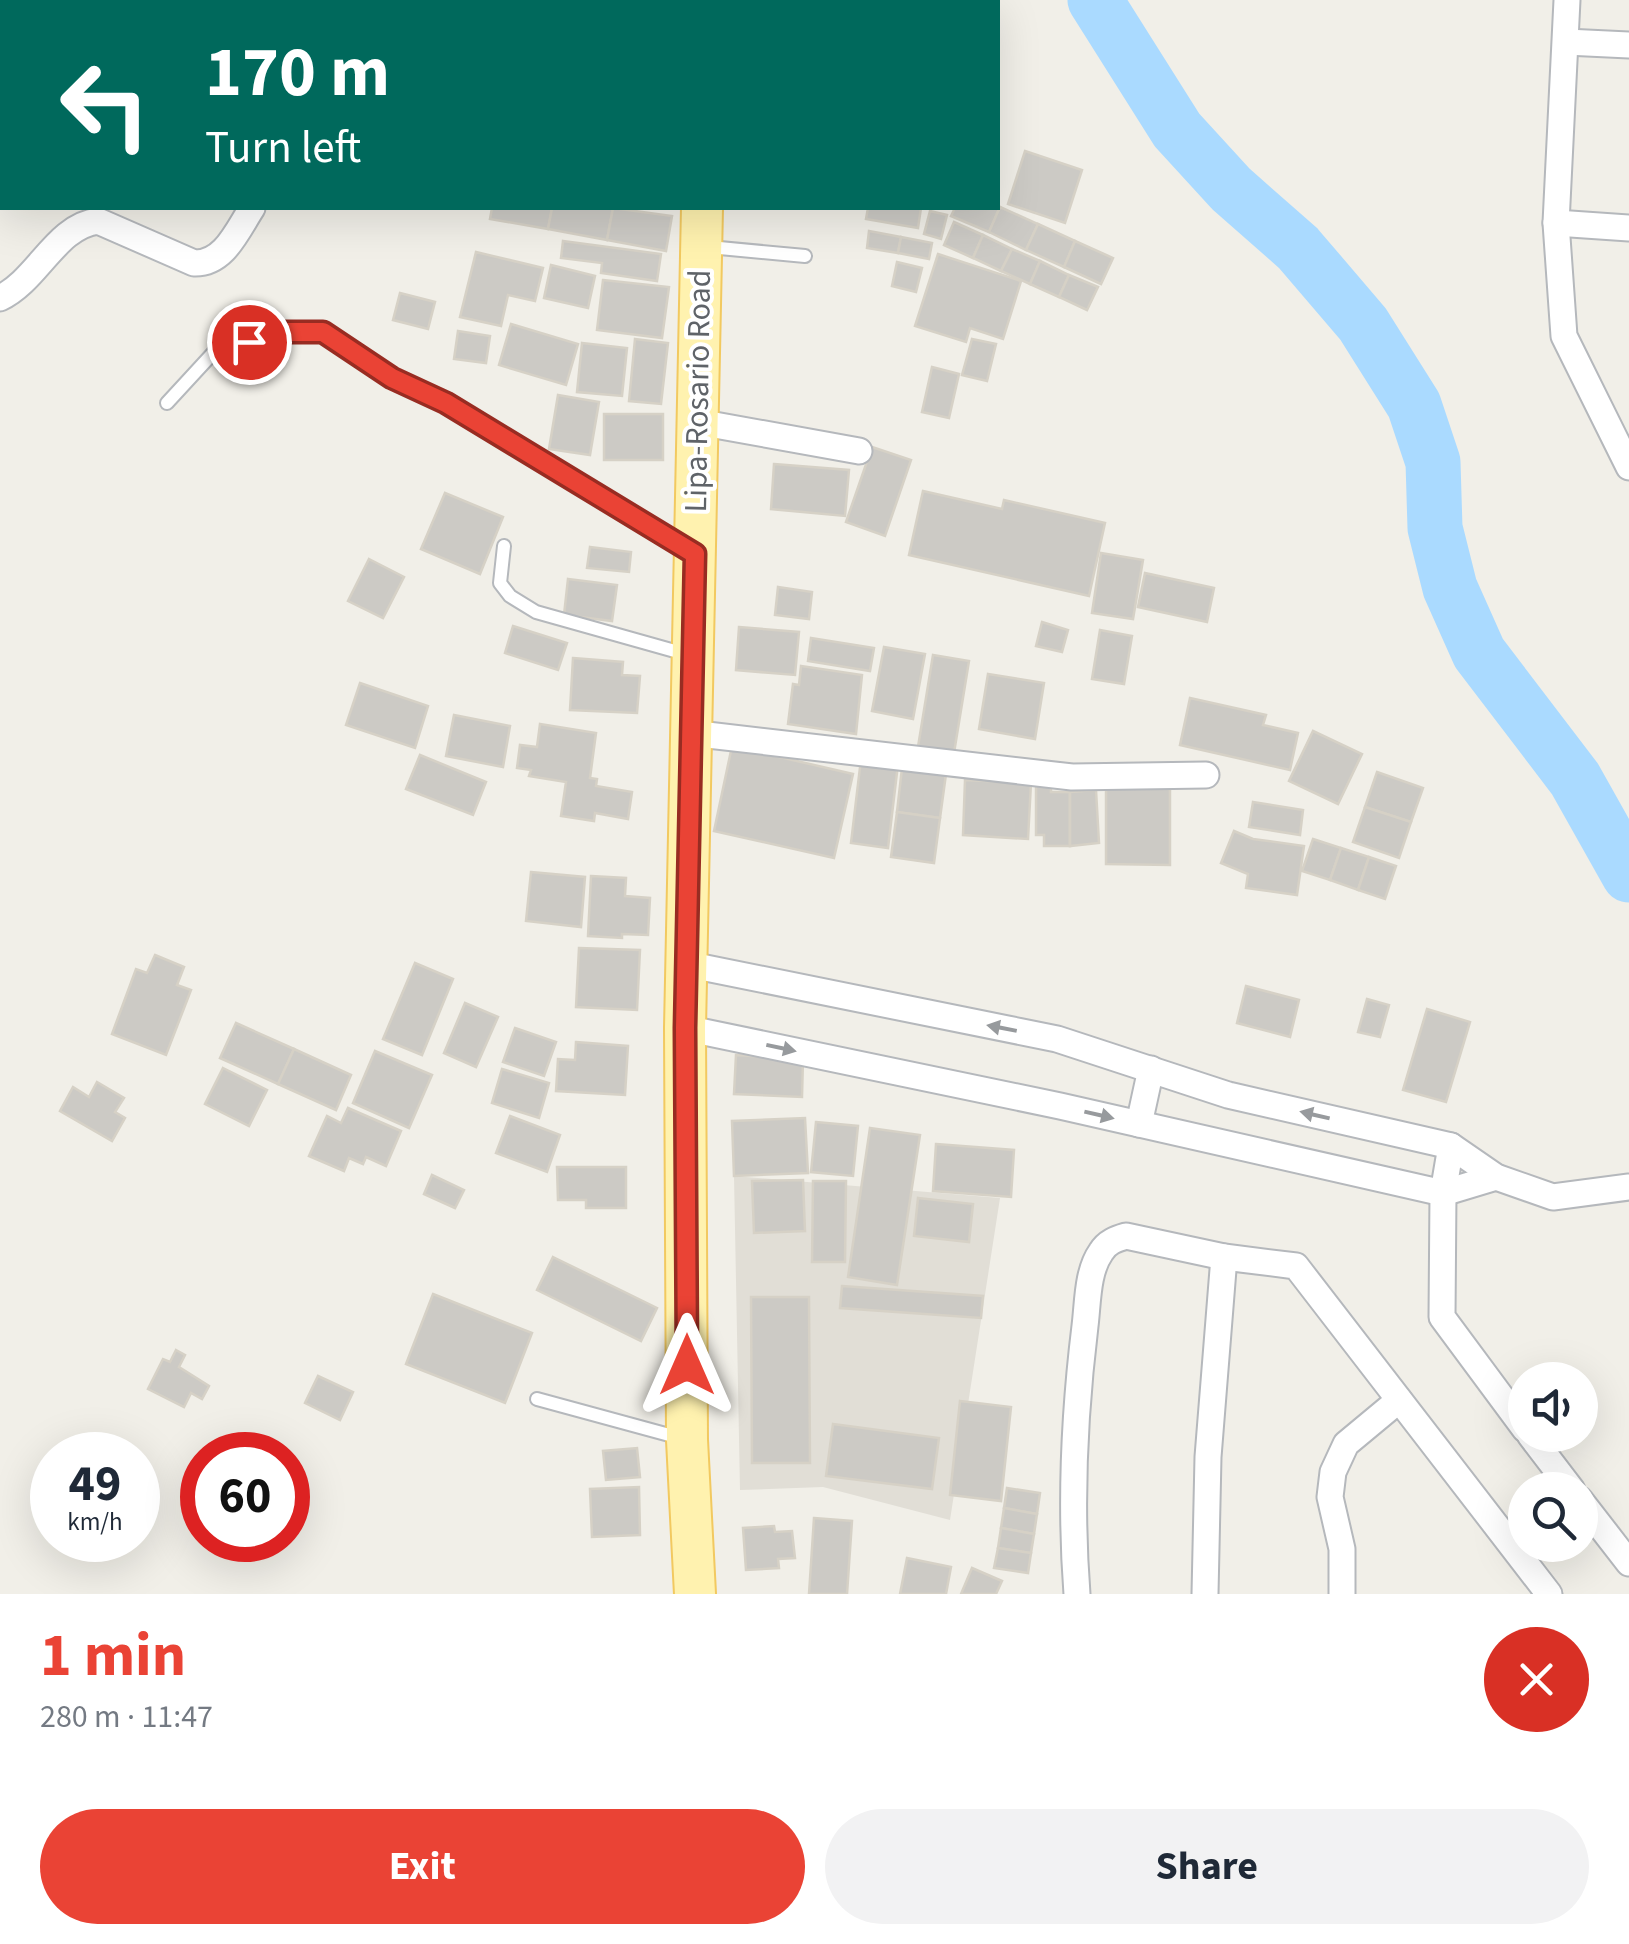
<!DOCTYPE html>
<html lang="en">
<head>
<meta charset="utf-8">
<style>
  body { margin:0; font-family:"Source Sans 3",sans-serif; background:#f2f2f3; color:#1f2937; height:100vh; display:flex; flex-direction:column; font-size:38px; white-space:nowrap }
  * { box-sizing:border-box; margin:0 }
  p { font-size:32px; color:#747a83 }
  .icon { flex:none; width:55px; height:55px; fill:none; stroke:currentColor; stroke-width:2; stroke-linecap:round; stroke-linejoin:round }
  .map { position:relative; height:1594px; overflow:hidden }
  .side { display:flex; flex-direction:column; background:#fff; flex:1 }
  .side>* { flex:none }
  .hud { position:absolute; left:0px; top:0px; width:1000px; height:210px; box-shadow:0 10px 40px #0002; background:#00695c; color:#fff; overflow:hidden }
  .buttons { position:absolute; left:1508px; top:1362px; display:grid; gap:20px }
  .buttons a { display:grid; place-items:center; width:90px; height:90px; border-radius:50%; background:#fff; box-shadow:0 10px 40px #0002; font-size:50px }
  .speed { position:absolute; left:30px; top:1432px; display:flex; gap:20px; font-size:50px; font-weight:700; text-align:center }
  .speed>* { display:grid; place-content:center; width:130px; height:130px; border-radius:50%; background:#fff; box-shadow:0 10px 40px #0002; line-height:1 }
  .speed small { font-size:25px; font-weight:400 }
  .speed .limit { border:15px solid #d22; background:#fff; color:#111 }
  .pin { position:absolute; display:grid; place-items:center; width:85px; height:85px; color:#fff; margin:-42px; border:5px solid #fff; border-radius:50%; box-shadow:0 2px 10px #0007 }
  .me { position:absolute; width:110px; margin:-55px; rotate:0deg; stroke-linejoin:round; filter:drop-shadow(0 0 8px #0008) }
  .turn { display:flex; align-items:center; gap:35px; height:210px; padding:0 40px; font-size:45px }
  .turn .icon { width:130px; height:130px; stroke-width:2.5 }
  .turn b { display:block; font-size:70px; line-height:85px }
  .round { display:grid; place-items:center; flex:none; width:105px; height:105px; border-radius:52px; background:#f2f2f3 }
  .overview { display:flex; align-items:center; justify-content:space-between; height:170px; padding:0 40px }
  h1 { font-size:60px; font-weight:700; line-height:75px; color:#ea4335 }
  .action { display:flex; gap:20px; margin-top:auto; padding:20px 40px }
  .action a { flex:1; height:115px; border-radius:60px; background:#ea4335; color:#fff; font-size:40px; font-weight:700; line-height:115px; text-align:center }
  .action a+a { background:#f2f2f3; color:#1f2937 }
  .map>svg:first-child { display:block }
  .education { fill:#e1ded6 }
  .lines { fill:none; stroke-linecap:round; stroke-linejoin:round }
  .river { stroke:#aadaff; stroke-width:55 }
  .building { fill:#cccac5; stroke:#d6d1c6; stroke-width:2.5 }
  .service-casing { stroke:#b5b8bc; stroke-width:16 }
  .minor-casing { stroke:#b5b8bc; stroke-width:29 }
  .primary-casing { stroke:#f2c960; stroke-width:44 }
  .service { stroke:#fff; stroke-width:12 }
  .minor { stroke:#fff; stroke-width:25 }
  .primary { stroke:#fff2af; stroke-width:40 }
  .oneway { fill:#979a9d }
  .route-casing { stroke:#982c22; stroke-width:25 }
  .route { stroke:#ea4335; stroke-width:18 }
  .labels { text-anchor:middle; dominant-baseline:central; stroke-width:8; stroke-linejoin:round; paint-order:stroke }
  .street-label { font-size:32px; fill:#5f6368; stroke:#fff }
</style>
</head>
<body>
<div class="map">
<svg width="1629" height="1594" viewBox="0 0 1629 1594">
  <rect width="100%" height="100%" fill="#f1efe8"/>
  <polygon class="education" points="734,1176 1000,1198 950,1520 823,1487 740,1490"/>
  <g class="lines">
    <polyline class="river" points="1095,0 1177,130 1231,189 1298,248 1363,324 1414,405 1433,462 1435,528 1450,588 1479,653 1575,779 1629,875"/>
  </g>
  <g class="building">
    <polygon points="1025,151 1082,170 1065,223 1008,204"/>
    <polygon points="998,206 1000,207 989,232 951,216 955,208"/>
    <polygon points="1000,207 1038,224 1026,250 989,232"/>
    <polygon points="492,208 552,208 548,229 490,219"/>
    <polygon points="552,208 613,208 607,240 548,229"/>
    <polygon points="613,208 672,216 666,251 607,240"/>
    <polygon points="868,208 921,208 918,228 866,219"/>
    <polygon points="930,211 947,215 941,239 924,234"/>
    <polygon points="954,222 983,235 973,258 944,245"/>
    <polygon points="1038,224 1075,241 1064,267 1026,250"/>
    <polygon points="869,231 901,237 898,253 867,248"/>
    <polygon points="983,235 1012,249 1001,271 973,258"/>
    <polygon points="901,237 932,243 929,259 898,253"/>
    <polygon points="563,241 661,254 657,281 601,273 602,263 561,258"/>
    <polygon points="1075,241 1113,258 1101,284 1064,267"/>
    <polygon points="1012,249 1040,261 1030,284 1001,271"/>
    <polygon points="476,252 543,268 535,301 508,295 501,326 460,317"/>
    <polygon points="938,254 1021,281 1003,339 970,328 966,342 915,326"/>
    <polygon points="1040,261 1069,275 1059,297 1030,284"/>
    <polygon points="897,262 922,268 916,292 892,286"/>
    <polygon points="551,265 595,276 588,308 544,298"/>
    <polygon points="1069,275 1098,287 1087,310 1059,297"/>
    <polygon points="603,280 669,287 662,338 597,330"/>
    <polygon points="400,293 435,302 428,329 393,320"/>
    <polygon points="511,324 578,344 566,385 499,365"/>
    <polygon points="458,331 490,336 486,363 454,359"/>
    <polygon points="635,339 668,343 661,404 629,401"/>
    <polygon points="972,339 996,344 987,381 962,375"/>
    <polygon points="582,343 627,348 622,396 577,392"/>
    <polygon points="932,367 959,374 949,418 922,412"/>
    <polygon points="558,395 599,402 590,455 549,449"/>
    <rect x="604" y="414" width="59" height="46"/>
    <polygon points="872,447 911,460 885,536 846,522"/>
    <polygon points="774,464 849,470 845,516 771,509"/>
    <polygon points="923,491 1002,509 1004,500 1105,523 1089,596 909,555"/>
    <polygon points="445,493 503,517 480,574 421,549"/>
    <polygon points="590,547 631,552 629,572 587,568"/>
    <polygon points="1101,553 1143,560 1133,619 1092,613"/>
    <polygon points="369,559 404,577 383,618 348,601"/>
    <polygon points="1145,573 1214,588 1207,622 1138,607"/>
    <polygon points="568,579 617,585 612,621 564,615"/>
    <polygon points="778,587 812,592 809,619 775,615"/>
    <polygon points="1042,622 1068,630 1062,652 1036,646"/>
    <polygon points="513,626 567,643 558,670 505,653"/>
    <polygon points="739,627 799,632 795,675 736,670"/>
    <polygon points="1100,630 1132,636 1124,684 1092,679"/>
    <polygon points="811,638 874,648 870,671 808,661"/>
    <polygon points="884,647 925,654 913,719 872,711"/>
    <polygon points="933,655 969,661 953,759 917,753"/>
    <polygon points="573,658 623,662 622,675 640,676 637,713 570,710"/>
    <polygon points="801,666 862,675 856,734 788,724 793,684 799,685"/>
    <polygon points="988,674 1044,683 1035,739 979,729"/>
    <polygon points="360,683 428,706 415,748 346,725"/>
    <polygon points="1190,698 1266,715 1263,725 1298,733 1290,770 1180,745"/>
    <polygon points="454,715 510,726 503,767 446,756"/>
    <polygon points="540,724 596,733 590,778 597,779 596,786 632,792 628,819 595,813 594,821 561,816 566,782 529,776 531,770 517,768 520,745 537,747"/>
    <polygon points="1313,731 1362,754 1338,804 1289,781"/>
    <polygon points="732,746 853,774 834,858 714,831"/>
    <polygon points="420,755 486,782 473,815 406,789"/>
    <polygon points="861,759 898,764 888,848 851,843"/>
    <polygon points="902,768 946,774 940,818 897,812"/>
    <polygon points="1377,772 1423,788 1411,822 1365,807"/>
    <polygon points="1036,777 1051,777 1051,792 1070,792 1070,846 1044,846 1044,835 1036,835"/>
    <polygon points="965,780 1031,783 1028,839 963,835"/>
    <polygon points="1106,782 1170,782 1170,865 1106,864"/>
    <polygon points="1096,790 1099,843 1070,846 1070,792"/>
    <polygon points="1253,802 1303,810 1300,835 1249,827"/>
    <polygon points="1365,807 1411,822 1399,858 1353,842"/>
    <polygon points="897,812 940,818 934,863 891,857"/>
    <polygon points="1234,831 1253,839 1304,846 1297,895 1246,888 1248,874 1221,863"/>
    <polygon points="1313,839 1341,848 1330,880 1302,871"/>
    <polygon points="1341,848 1369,857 1358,890 1330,880"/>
    <polygon points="1369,857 1396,866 1385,899 1358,890"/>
    <polygon points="531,872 585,877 581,927 526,921"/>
    <polygon points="591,876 626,878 625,896 650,898 648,935 622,934 622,938 588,936"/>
    <polygon points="579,948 640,950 637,1010 576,1007"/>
    <polygon points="155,955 184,967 177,985 191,990 166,1055 112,1034 136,969 147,973"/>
    <polygon points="415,963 453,979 422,1055 383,1039"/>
    <polygon points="1246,986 1299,1000 1290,1037 1237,1023"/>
    <polygon points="1367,999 1389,1005 1380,1037 1358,1032"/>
    <polygon points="465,1003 498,1017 476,1067 444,1053"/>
    <polygon points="1427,1009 1470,1022 1446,1102 1403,1090"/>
    <polygon points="236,1023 294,1049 278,1084 220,1058"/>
    <polygon points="515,1028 556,1042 544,1076 503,1062"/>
    <polygon points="576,1042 628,1046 625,1095 556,1091 558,1059 575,1060"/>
    <polygon points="294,1049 351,1075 336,1110 278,1084"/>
    <polygon points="375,1051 432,1075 409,1128 353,1103"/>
    <polygon points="736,1055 803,1059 802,1097 734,1094"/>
    <polygon points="223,1068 267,1090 249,1126 205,1104"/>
    <polygon points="502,1069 549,1083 539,1118 492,1103"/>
    <polygon points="97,1082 124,1098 115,1112 125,1118 112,1141 60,1111 73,1087 89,1097"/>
    <polygon points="348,1108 401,1131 386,1166 366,1157 363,1164 349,1158 344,1171 309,1156 327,1116 341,1123"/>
    <polygon points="510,1116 560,1135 547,1172 496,1153"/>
    <polygon points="805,1118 808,1173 734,1176 732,1121"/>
    <polygon points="816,1122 858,1126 853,1176 811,1172"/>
    <polygon points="870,1128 920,1135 897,1285 848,1277"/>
    <polygon points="936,1144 1014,1150 1011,1197 933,1191"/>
    <polygon points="557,1167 626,1167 626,1208 586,1208 586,1200 558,1200"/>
    <polygon points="432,1175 464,1190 455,1208 424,1194"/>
    <polygon points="803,1180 805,1231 754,1233 752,1181"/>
    <polygon points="813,1181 846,1181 845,1262 812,1262"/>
    <polygon points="918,1198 973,1204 969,1242 914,1236"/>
    <polygon points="553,1257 657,1308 641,1341 537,1290"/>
    <polygon points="842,1286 983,1296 981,1318 840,1308"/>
    <polygon points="433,1294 532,1333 505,1403 406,1364"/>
    <polygon points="751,1297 809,1297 810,1463 752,1463"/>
    <polygon points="176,1350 185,1355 179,1367 209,1386 202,1399 191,1393 184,1407 148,1389 163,1359 170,1362"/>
    <polygon points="318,1376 353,1392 340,1420 305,1403"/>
    <polygon points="960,1401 1011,1407 1001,1501 950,1495"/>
    <polygon points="833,1424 939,1438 932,1489 826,1476"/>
    <polygon points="637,1448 640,1477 606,1480 603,1451"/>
    <polygon points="639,1487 640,1535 592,1537 590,1489"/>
    <polygon points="1007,1488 1040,1493 1037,1514 1004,1508"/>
    <polygon points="1004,1508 1037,1514 1034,1534 1001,1528"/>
    <polygon points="814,1518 852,1521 847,1594 809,1594"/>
    <polygon points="774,1526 775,1532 792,1531 795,1558 778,1559 779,1568 746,1570 743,1528"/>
    <polygon points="1001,1528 1034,1534 1031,1553 998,1548"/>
    <polygon points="998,1548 1031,1553 1028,1573 994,1568"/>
    <polygon points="907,1558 951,1567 946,1594 900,1594"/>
    <polygon points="972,1568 1002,1581 996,1594 961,1594"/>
  </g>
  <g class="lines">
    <g class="service-casing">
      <g id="service">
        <polyline points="859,0 860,2"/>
        <polyline points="709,247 805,256"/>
        <polyline points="167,403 214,352 283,332 323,332 393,378 446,403 688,550"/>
        <polyline points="504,546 500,583 510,596 536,612 689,655"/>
        <polyline points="537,1399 684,1439"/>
      </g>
    </g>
    <g class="minor-casing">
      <g id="minor">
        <polyline points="1567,0 1556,223 1564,336 1629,467"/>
        <polyline points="1566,42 1629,45"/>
        <polyline points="1556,223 1629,228"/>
        <path d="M0,298C38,280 56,226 98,221L194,263C224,264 237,231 252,208"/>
        <polyline points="698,422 859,451"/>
        <polyline points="690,733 1072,777 1206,775"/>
        <polyline points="686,964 1057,1039 1228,1095 1451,1146 1496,1177 1553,1197 1629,1187"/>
        <polyline points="685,1028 1060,1106 1443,1193 1496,1177"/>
        <polyline points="1139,1124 1151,1069"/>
        <polyline points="1451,1146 1443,1193 1442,1317 1525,1429"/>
        <polyline points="1530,1435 1572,1490"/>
        <polyline points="1580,1500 1629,1563"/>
        <path d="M1077,1594C1070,1504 1074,1416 1085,1326C1088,1302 1087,1272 1101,1252C1107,1242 1116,1239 1126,1236L1224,1257L1296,1266L1549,1594"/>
        <polyline points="1205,1594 1208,1457 1224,1257"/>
        <polyline points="1342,1594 1342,1549 1330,1497 1333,1472 1346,1444 1399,1400"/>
      </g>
    </g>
    <g class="primary-casing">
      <g id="primary">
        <polyline points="706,2 706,0"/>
        <polyline points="695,1594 687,1440 685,1028 702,208"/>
      </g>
    </g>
    <use href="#service" class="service"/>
    <use href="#minor" class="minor"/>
    <use href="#primary" class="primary"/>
  </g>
  <defs><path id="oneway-solid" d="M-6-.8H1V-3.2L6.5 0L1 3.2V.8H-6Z" transform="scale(2.5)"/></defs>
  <g class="oneway">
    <use href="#oneway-solid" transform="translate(1002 1028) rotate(-169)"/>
    <use href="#oneway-solid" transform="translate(781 1048) rotate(12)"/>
    <use href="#oneway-solid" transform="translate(1099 1115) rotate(13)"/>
    <use href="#oneway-solid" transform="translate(1315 1115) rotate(-167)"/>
  </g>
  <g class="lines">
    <g class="route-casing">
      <polyline id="route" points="249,342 284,332 323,332 392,378 446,403 695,554 685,1028 687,1365"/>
    </g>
    <use href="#route" class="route"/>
  </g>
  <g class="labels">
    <g class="street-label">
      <text transform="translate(698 391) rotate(-89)">Lipa-Rosario Road</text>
    </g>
  </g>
</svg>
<div class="buttons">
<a><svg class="icon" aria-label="sound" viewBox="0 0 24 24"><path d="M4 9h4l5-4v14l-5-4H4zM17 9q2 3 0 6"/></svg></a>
<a><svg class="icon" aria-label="search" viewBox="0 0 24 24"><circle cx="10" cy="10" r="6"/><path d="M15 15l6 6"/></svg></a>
</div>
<div class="speed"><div>49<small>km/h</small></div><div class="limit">60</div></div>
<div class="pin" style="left:249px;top:342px;background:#d93025"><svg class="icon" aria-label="arrive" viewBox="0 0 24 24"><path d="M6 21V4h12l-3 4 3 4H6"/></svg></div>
<svg class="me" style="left:687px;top:1365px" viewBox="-20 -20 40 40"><path d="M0-17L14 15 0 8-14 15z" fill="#ea4335" stroke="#fff" stroke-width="4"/></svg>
<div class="hud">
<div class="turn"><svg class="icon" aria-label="left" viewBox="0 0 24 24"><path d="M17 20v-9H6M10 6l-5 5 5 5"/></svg><div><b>170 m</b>Turn left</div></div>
</div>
</div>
<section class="side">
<div class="overview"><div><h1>1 min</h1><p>280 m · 11:47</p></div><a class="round" style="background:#d93025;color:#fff"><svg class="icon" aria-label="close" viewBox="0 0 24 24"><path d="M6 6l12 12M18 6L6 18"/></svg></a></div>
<div class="action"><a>Exit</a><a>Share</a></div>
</section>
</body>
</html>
